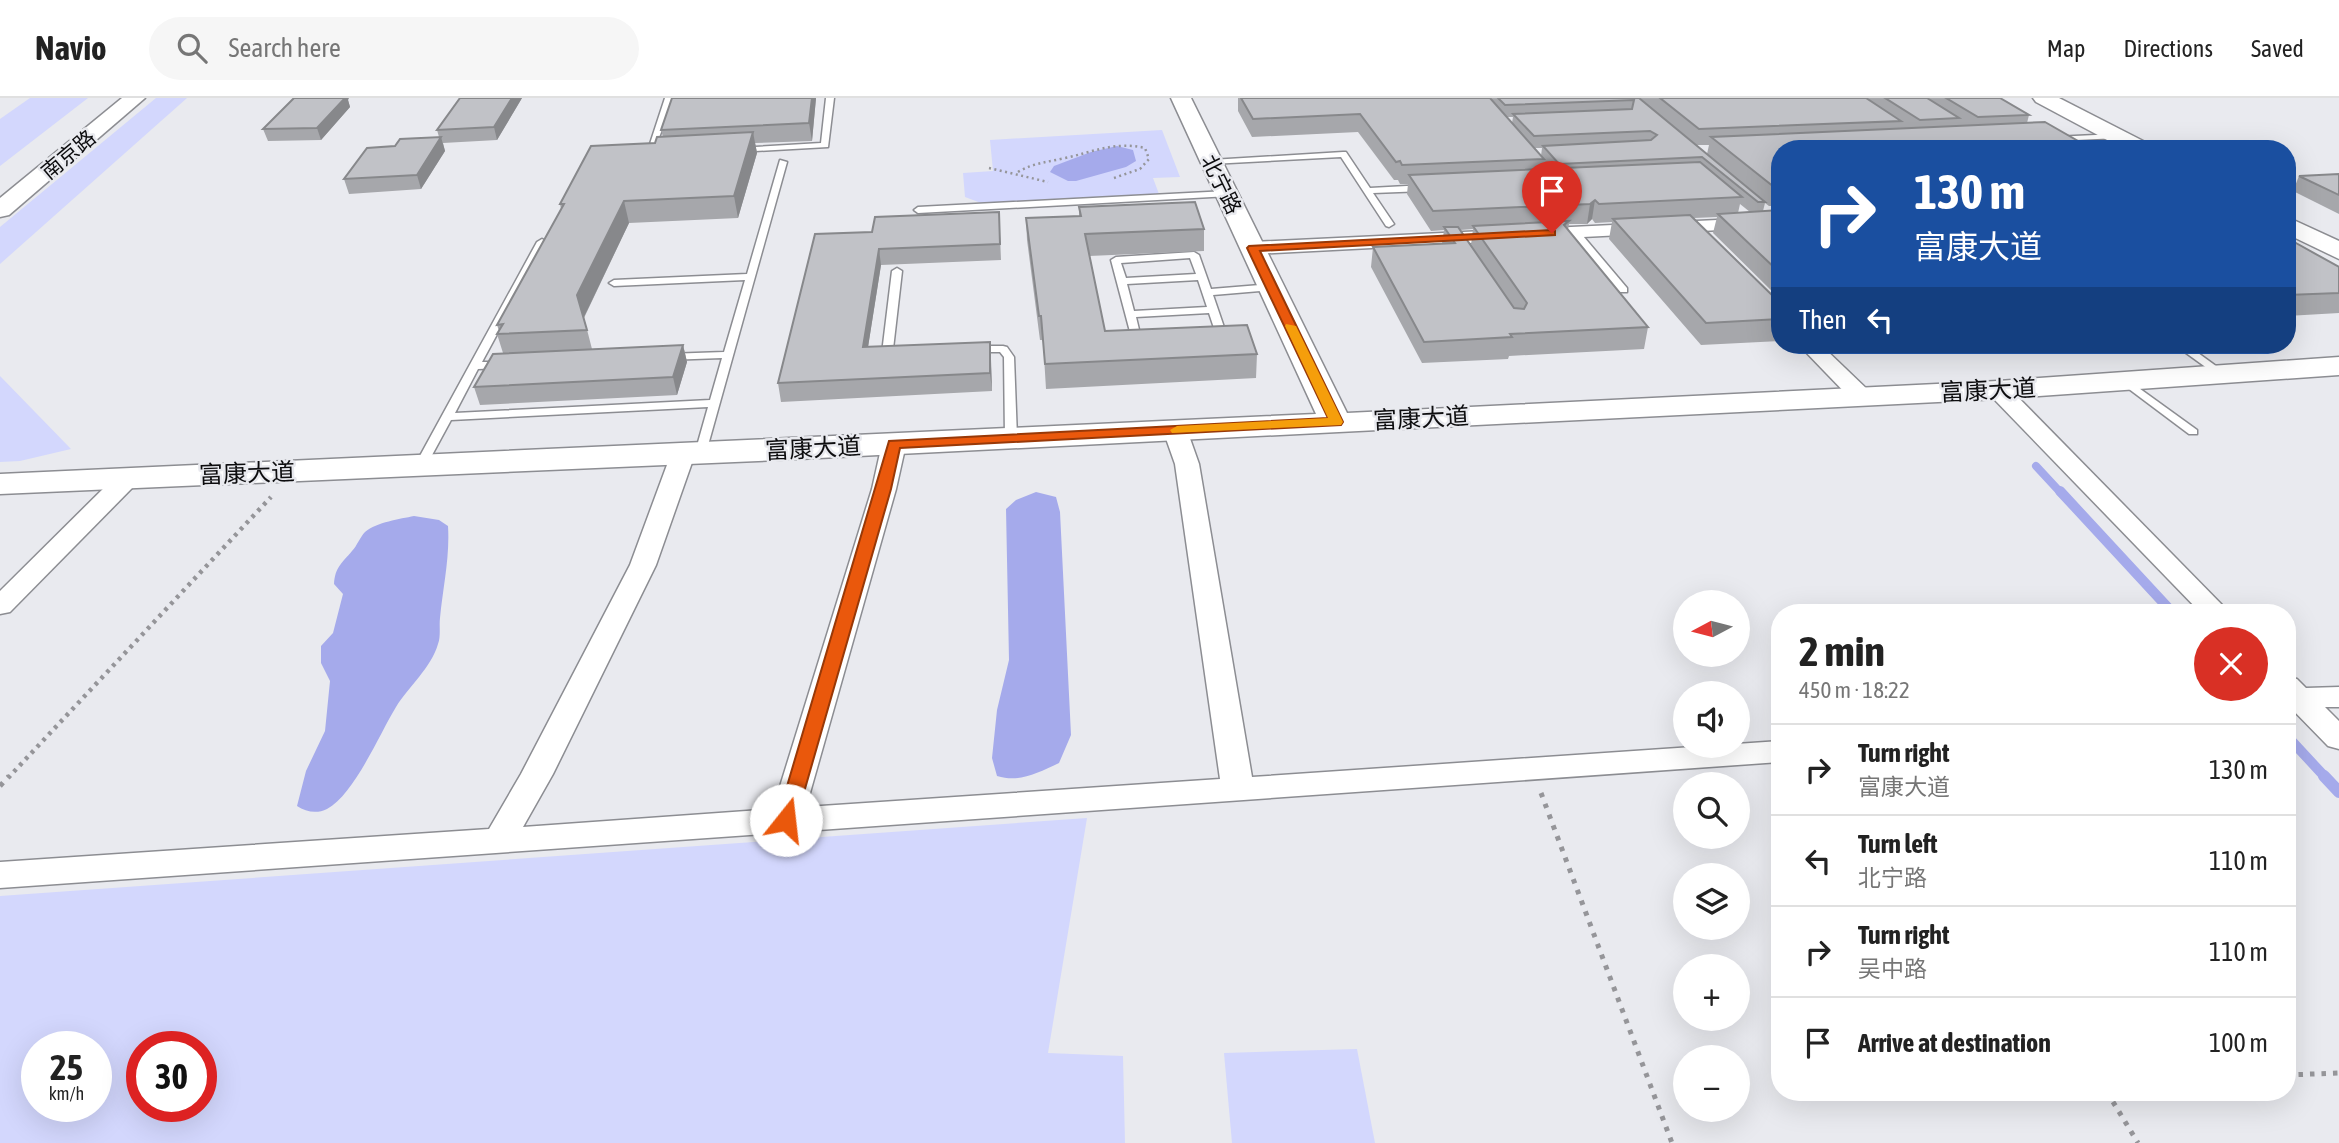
<!DOCTYPE html>
<html lang="en">
<head>
<meta charset="utf-8">
<style>
  body { margin:0; font-family:"Asap Condensed","Noto Sans SC",sans-serif; background:#f6f6f6; color:#222; height:100vh; display:flex; flex-direction:column; font-size:26px; white-space:nowrap }
  * { box-sizing:border-box; margin:0 }
  p { font-size:23px; color:#767676 }
  .icon { flex:none; width:38px; height:38px; fill:none; stroke:currentColor; stroke-width:2; stroke-linecap:round; stroke-linejoin:round }
  .map { position:relative; flex:1; overflow:hidden }
  .details { position:absolute; left:1771px; top:506px; width:525px; height:497px; display:flex; flex-direction:column; background:#fff; border-radius:28px; box-shadow:0 7px 28px #0002 }
  .details>* { flex:none }
  .guide { position:absolute; left:1771px; top:42px; width:525px; height:214px; border-radius:28px; box-shadow:0 7px 28px #0002; background:#1a4fa0; color:#fff; overflow:hidden }
  .needle { width:46px; rotate:263deg }
  .tools { position:absolute; left:1673px; top:492px; display:grid; gap:14px }
  .tools a { display:grid; place-items:center; width:77px; height:77px; border-radius:50%; background:#fff; box-shadow:0 7px 28px #0002; font-size:35px }
  .speed { position:absolute; left:21px; top:933px; display:flex; gap:14px; font-size:35px; font-weight:700; text-align:center }
  .speed>* { display:grid; place-content:center; width:91px; height:91px; border-radius:50%; background:#fff; box-shadow:0 7px 28px #0002; line-height:1 }
  .speed small { font-size:18px; font-weight:400 }
  .speed .limit { border:10px solid #d22; background:#fff; color:#111 }
  .pin { position:absolute; display:grid; place-items:center; width:60px; height:60px; color:#fff; margin:-72px -30px; border-radius:50% 50% 50% 0; rotate:-45deg; box-shadow:0 0 7px #0007 }
  .pin .icon { rotate:45deg }
  .me { position:absolute; width:77px; margin:-38px; rotate:16deg; stroke-linejoin:round; filter:drop-shadow(0 0 5px #0008) }
  .turn { display:flex; align-items:center; gap:24px; height:147px; padding:0 28px; font-size:32px }
  .turn .icon { width:91px; height:91px; stroke-width:2.5 }
  .turn b { display:block; font-size:49px; line-height:60px }
  .then { display:flex; align-items:center; height:66px; padding:0 28px; background:#0003; gap:14px; font-size:26px }
  .round { display:grid; place-items:center; flex:none; width:74px; height:74px; border-radius:37px; background:#f6f6f6 }
  .overview { display:flex; align-items:center; justify-content:space-between; height:119px; padding:0 28px }
  h1 { font-size:42px; font-weight:700; line-height:52px }
  ul { padding:0; list-style:none }
  li { display:flex; align-items:center; gap:21px; height:91px; padding:0 28px; border-top:2px solid #e0e0e0 }
  li div { flex:1 }
  li b { display:block; font-size:26px }
  li em { font-style:normal }
  header { display:flex; align-items:center; gap:42px; box-sizing:border-box; height:98px; padding:0 35px; background:#fff; border-bottom:2px solid #e0e0e0 }
  header strong { font-size:33px }
  nav { display:flex; gap:38px; margin-inline-start:auto; font-size:24px }
  .search { width:490px; height:63px; background:#f6f6f6; display:flex; align-items:center; gap:18px; box-sizing:border-box; padding:0 24px; border-radius:38px; color:#767676; font-size:26px }
  .map>svg:first-child { display:block }
  .green { fill:#d3d7fd; fill-rule:evenodd }
  .water { fill:#a5aaeb }
  .lines { fill:none; stroke-linecap:round; stroke-linejoin:round }
  .stream-far2 { stroke:#a5aaeb; stroke-width:8 }
  .stream-far1 { stroke:#a5aaeb; stroke-width:10 }
  .stream { stroke:#a5aaeb; stroke-width:12 }
  .lane-casing { stroke:#8c8d92; stroke-width:3 }
  .street-casing { stroke:#8c8d92; stroke-width:3 }
  .secondary-casing { stroke:#8c8d92; stroke-width:3 }
  .primary-casing { stroke:#8c8d92; stroke-width:3 }
  .path-far2 { stroke:#959599; stroke-width:2.5; stroke-dasharray:2 3.5; stroke-linecap:butt }
  .path-far1 { stroke:#959599; stroke-width:4.5; stroke-dasharray:3.5 5; stroke-linecap:butt }
  .path { stroke:#959599; stroke-width:5; stroke-dasharray:4.5 7; stroke-linecap:butt }
  .lane { fill:#fff; fill-rule:evenodd }
  .street { fill:#fff; fill-rule:evenodd }
  .secondary { fill:#fff; fill-rule:evenodd }
  .primary { fill:#fff; fill-rule:evenodd }
  .wall { fill:#a6a7ab; fill-rule:evenodd }
  .shaded-wall { fill:#87888b }
  .building { fill:#c1c2c7; stroke:#87888b; stroke-width:2 }
  .route { fill:#ea580c; stroke:#983908; stroke-width:2 }
  .slow { fill:#f59e0b }
  .labels { text-anchor:middle; dominant-baseline:central; stroke-width:5; stroke-linejoin:round; paint-order:stroke }
  .far-street-label { font-size:21px; fill:#0d0d0f; stroke:#e9eaef }
  .street-label { font-size:24px; fill:#0d0d0f; stroke:#e9eaef }
</style>
</head>
<body>
<header>
<strong>Navio</strong>
<div class="search"><svg class="icon" aria-label="search" viewBox="0 0 24 24"><circle cx="10" cy="10" r="6"/><path d="M15 15l6 6"/></svg>Search here</div>
<nav><a>Map</a><a>Directions</a><a>Saved</a></nav>
</header>
<div class="map">
<svg width="2339" height="1045" viewBox="0 0 2339 1045">
  <rect width="100%" height="100%" fill="#e9eaef"/>
  <g class="green">
    <polygon points="30,0 88,0 0,68 0,21"/>
    <polygon points="156,0 187,0 0,166 0,129"/>
    <polygon points="1162,32 1180,79 1153,80 1159,96 981,105 965,99 963,75 993,73 990,42"/>
    <polygon points="0,278 71,351 20,363 0,364"/>
    <path d="M1087,720L1048,955L1123,958L1125,1045H0V798ZM37,948H96V1008H37ZM201,948V1008H142V948Z"/>
    <polygon points="1357,951 1375,1045 1232,1045 1224,955"/>
  </g>
  <g class="water">
    <polygon points="1117,48 1133,52 1136,63 1126,69 1076,83 1068,83 1050,74 1054,68 1091,54"/>
    <path d="M1036,394L1056,399L1060,414L1071,637L1059,665C1037,675 1020,685 997,678L992,660L997,612L1009,562L1006,411L1016,402Z"/>
    <path d="M414,418L439,422L448,428C450,459 443,489 440,520C439,528 441,538 438,546C431,570 409,588 396,609C380,635 354,697 327,711C317,716 306,714 297,708L306,673L325,633L330,583L321,565V548L333,535L343,496L334,486C335,469 342,465 352,453C357,448 360,439 365,434C377,424 400,421 414,418Z"/>
  </g>
  <g class="lines">
    <polyline class="stream-far2" points="2036,368 2061,395"/>
    <g class="stream-far1">
      <polyline points="2060,393 2172,514"/>
      <polyline points="2287,638 2326,680"/>
    </g>
    <polyline class="stream" points="2324,678 2339,694"/>
    <g class="lane-casing">
      <g id="lane">
        <polygon points="665,0 673,0 654,54 659,56 655,58 646,58"/>
        <polygon points="826,0 834,0 828,49 738,54 734,52 738,50 821,45"/>
        <polygon points="2116,36 2120,38 2119,40 2054,43 2050,41 2054,39"/>
        <polygon points="1343,54 1346,54 1370,90 1425,87 1429,90 1425,93 1373,95 1394,126 1389,129 1386,128 1341,59 1211,66 1207,64 1211,62"/>
        <polygon points="780,62 787,64 705,358 701,359 695,355 708,309 451,322 425,370 417,370 415,367 537,144 542,141 547,144 482,264 503,264 508,267 503,270 478,271 455,315 710,302 722,260 667,262 662,259 667,256 724,254 745,182 614,188 609,185 614,182 747,176"/>
        <polygon points="1227,93 1230,94 1230,98 918,115 914,112 918,109"/>
        <polygon points="1572,132 1578,132 1627,190 1627,194 1619,194 1572,136"/>
        <path d="M1194,154L1199,157L1211,191L1272,186L1277,189L1272,192L1213,197L1227,238L1226,240L1214,242L1209,239L1216,236L1209,215L1136,219L1141,240L1150,243L1145,246L1133,245L1111,162L1116,159ZM1190,160L1196,176L1126,180L1121,165ZM1198,182L1207,209L1134,213L1127,186Z"/>
        <polygon points="897,170 902,173 893,251 901,254 887,258 882,255 892,173"/>
        <polygon points="2175,247 2187,247 2227,276 2226,278 2218,278"/>
        <polygon points="1003,248 1007,249 1014,259 1017,340 1011,344 1005,340 1004,259 1000,254 973,254 968,251 973,248"/>
        <polygon points="2125,280 2197,332 2197,336 2189,336 2121,285 2119,283"/>
      </g>
    </g>
    <g class="street-casing">
      <g id="street">
        <polygon points="1780,119 1780,129 1253,156 1244,150 1253,144"/>
        <polygon points="1799,247 1821,247 1869,293 1872,298 1869,303 1853,303"/>
        <polygon points="1998,285 2006,287 2229,514 2200,514 1990,297 1987,292 1990,287"/>
        <polygon points="1175,325 1183,327 1187,332 1199,366 1252,679 1780,643 1780,664 0,790 0,764 489,731 521,676 630,467 671,356 675,351 691,351 695,356 656,467 553,676 523,729 773,711 872,391 882,346 886,341 902,341 906,346 896,391 806,709 1220,681 1175,366 1163,332 1167,327"/>
        <polygon points="128,373 137,375 140,380 137,385 10,514 0,516 0,493 119,375"/>
        <polygon points="2287,579 2297,581 2306,590 2339,589 2339,609 2325,609 2339,623 2339,651 2328,648 2287,606"/>
      </g>
    </g>
    <g class="secondary-casing">
      <g id="secondary">
        <polygon points="1171,0 1191,0 1347,315 1998,283 2339,259 2339,277 1998,301 779,362 0,396 0,376 1316,316"/>
        <polygon points="2033,0 2059,0 2149,46 2152,51 2124,51 2036,4"/>
        <polygon points="2287,119 2339,143 2339,161 2287,136"/>
      </g>
    </g>
    <g class="primary-casing">
      <polygon id="primary" points="122,0 145,0 9,117 0,119 0,100"/>
    </g>
    <g class="path-far2">
      <polyline points="989,70 1048,84"/>
      <path d="M1018,74C1033,65 1048,64 1065,60C1093,54 1115,43 1145,50L1149,61L1140,71L1111,81"/>
    </g>
    <polyline class="path-far1" points="8,680 271,399"/>
    <g class="path">
      <polyline points="0,688 9,678"/>
      <polyline points="1541,695 1672,1045"/>
      <polyline points="2287,977 2339,975"/>
      <polyline points="2107,994 2138,1045"/>
    </g>
    <use href="#lane" class="lane"/>
    <use href="#street" class="street"/>
    <use href="#secondary" class="secondary"/>
    <use href="#primary" class="primary"/>
  </g>
  <g class="wall">
    <polygon points="460,0 522,0 497,42 443,45 445,53 421,91 349,96 344,81 395,48 439,39 437,32"/>
    <polygon points="672,0 816,0 812,43 755,45 757,55 738,120 629,125 584,220 592,251 683,247 687,264 677,297 480,307 474,289 503,255 497,236 499,233 497,227 561,111 560,106 655,45 663,39 661,32"/>
    <path d="M1238,0H2000L2029,17L2027,25L1780,51V108H1769L1765,105L1763,113L1780,112V201L1713,135L1717,119L1694,120L1777,202H1780V243L1701,247L1609,141L1612,124L1595,125L1592,121L1587,126H1569L1568,132L1648,229L1644,251L1509,258L1508,261L1422,265L1371,169L1373,149L1442,146L1444,132L1431,133L1407,96L1408,86H1400L1398,82H1394L1358,34L1252,39L1238,13ZM1507,19H1513L1512,25ZM1697,47H1709L1707,56ZM1535,50H1542L1541,58ZM1544,64L1550,71H1543ZM1740,106L1750,114L1738,115ZM1473,131L1471,147L1460,132Z"/>
    <polygon points="348,2 350,9 321,42 268,43 263,31"/>
    <polygon points="2339,76 2339,116 2293,93 2299,78"/>
    <polygon points="1079,109 1204,131 1204,153 1089,158 1105,233 1257,256 1256,280 1046,291 1043,242 1040,242 1027,142 1026,120 1079,118"/>
    <polygon points="999,114 1001,162 881,167 868,249 990,244 992,293 781,304 778,285 872,134"/>
    <polygon points="2287,140 2339,169 2339,215 2287,218"/>
  </g>
  <g class="shaded-wall">
    <polygon points="337,0 349,0 348,2 350,9 321,42 317,30"/>
    <polygon points="512,0 522,0 497,42 494,29"/>
    <polygon points="812,0 816,0 812,43 809,25"/>
    <polygon points="753,34 757,55 738,120 734,98"/>
    <polygon points="441,39 445,53 421,91 417,77"/>
    <polygon points="1595,102 1592,121 1587,126 1590,106"/>
    <polygon points="624,103 629,125 583,221 577,197"/>
    <polygon points="879,151 881,167 865,268 863,249"/>
    <polygon points="990,244 991,262 992,293 990,275"/>
    <polygon points="683,247 687,264 677,297 673,279"/>
  </g>
  <g class="building">
    <polygon points="294,0 345,0 317,30 263,31"/>
    <polygon points="460,0 512,0 494,29 437,32"/>
    <polygon points="672,0 812,0 809,25 661,32"/>
    <polygon points="1241,0 1490,0 1544,61 1402,67 1400,63 1396,64 1360,16 1253,21"/>
    <polygon points="1498,0 1639,0 1765,104 1758,104 1702,59 1559,66 1543,48 1651,42 1657,37 1650,33 1534,38 1513,16 1632,11 1634,2 1505,7"/>
    <polygon points="1660,0 1866,0 1901,23 1699,31"/>
    <polygon points="1885,0 1927,0 1959,20 1920,22"/>
    <polygon points="1946,0 2000,0 2029,17 1978,19"/>
    <polygon points="2045,24 2092,51 1780,51 1780,89 1774,89 1711,39"/>
    <polygon points="753,34 734,98 624,103 577,197 587,232 497,236 503,226 497,227 564,106 560,106 591,48 655,45 657,39"/>
    <polygon points="441,39 417,77 344,81 367,50 395,48 400,41"/>
    <polygon points="1700,64 1742,99 1599,106 1595,102 1590,106 1433,113 1409,77"/>
    <polygon points="2339,76 2339,97 2299,78"/>
    <polygon points="1195,104 1204,131 1085,136 1105,233 1247,227 1257,256 1045,266 1041,218 1039,218 1026,120 1081,118 1079,109"/>
    <polygon points="1780,112 1780,175 1718,116"/>
    <polygon points="999,114 1000,146 879,151 863,249 990,244 990,275 778,285 815,136 872,134 875,119"/>
    <polygon points="1690,117 1777,202 1780,202 1780,221 1706,225 1613,121"/>
    <polygon points="1569,123 1564,127 1648,229 1510,236 1512,239 1424,244 1373,149 1455,145 1444,129 1458,129 1514,210 1524,211 1527,205 1473,128"/>
    <polygon points="2287,140 2339,169 2339,195 2287,197"/>
    <polygon points="683,247 673,279 474,289 493,256"/>
  </g>
  <polygon class="route" points="1552,132 1555,133 1555,137 1260,153 1343,324 1341,327 900,350 891,391 796,722 793,727 780,727 777,722 889,343 1328,320 1247,150 1249,148"/>
  <polygon class="slow" points="1286,226 1296,228 1343,324 1341,327 1172,335 1170,332 1177,328 1328,320 1285,228"/>
  <g class="labels">
    <g class="far-street-label">
      <text transform="translate(68 56) rotate(-40)">南京路</text>
      <text transform="translate(1222 86) rotate(64)">北宁路</text>
    </g>
    <g class="street-label">
      <text transform="translate(1988 292) rotate(-3)">富康大道</text>
      <text transform="translate(1421 320) rotate(-3)">富康大道</text>
      <text transform="translate(813 350) rotate(-3)">富康大道</text>
      <text transform="translate(247 375) rotate(-2)">富康大道</text>
    </g>
  </g>
</svg>
<div class="tools">
<a><svg class="needle" viewBox="-14 -14 28 28"><path d="M0-13l5 13h-10z" fill="#e53935"/><path d="M0 13l5-13h-10z" fill="#767676"/></svg></a>
<a><svg class="icon" aria-label="sound" viewBox="0 0 24 24"><path d="M4 9h4l5-4v14l-5-4H4zM17 9q2 3 0 6"/></svg></a>
<a><svg class="icon" aria-label="search" viewBox="0 0 24 24"><circle cx="10" cy="10" r="6"/><path d="M15 15l6 6"/></svg></a>
<a><svg class="icon" aria-label="layers" viewBox="0 0 24 24"><path d="M12 4l9 5-9 5-9-5zM3 14l9 5 9-5"/></svg></a>
<a>+</a>
<a>−</a>
</div>
<div class="speed"><div>25<small>km/h</small></div><div class="limit">30</div></div>
<div class="pin" style="left:1552px;top:135px;background:#d93025"><svg class="icon" aria-label="arrive" viewBox="0 0 24 24"><path d="M6 21V4h12l-3 4 3 4H6"/></svg></div>
<svg class="me" style="left:786px;top:722px" viewBox="-20 -20 40 40"><circle r="19" fill="#fff"/><path d="M0-13L10 11 0 6-10 11z" fill="#ea580c"/></svg>
<div class="guide">
<div class="turn"><svg class="icon" aria-label="right" viewBox="0 0 24 24"><path d="M7 20v-9h11M14 6l5 5-5 5"/></svg><div><b>130 m</b>富康大道</div></div>
<div class="then">Then<svg class="icon" aria-label="left" viewBox="0 0 24 24"><path d="M17 20v-9H6M10 6l-5 5 5 5"/></svg></div>
</div>
<section class="details">
<div class="overview"><div><h1>2 min</h1><p>450 m · 18:22</p></div><a class="round" style="background:#d93025;color:#fff"><svg class="icon" aria-label="close" viewBox="0 0 24 24"><path d="M6 6l12 12M18 6L6 18"/></svg></a></div>
<ul>
<li><svg class="icon" aria-label="right" viewBox="0 0 24 24"><path d="M7 20v-9h11M14 6l5 5-5 5"/></svg><div><b>Turn right</b><p>富康大道</p></div><em>130 m</em></li>
<li><svg class="icon" aria-label="left" viewBox="0 0 24 24"><path d="M17 20v-9H6M10 6l-5 5 5 5"/></svg><div><b>Turn left</b><p>北宁路</p></div><em>110 m</em></li>
<li><svg class="icon" aria-label="right" viewBox="0 0 24 24"><path d="M7 20v-9h11M14 6l5 5-5 5"/></svg><div><b>Turn right</b><p>吴中路</p></div><em>110 m</em></li>
<li><svg class="icon" aria-label="arrive" viewBox="0 0 24 24"><path d="M6 21V4h12l-3 4 3 4H6"/></svg><div><b>Arrive at destination</b></div><em>100 m</em></li>
</ul>
</section>
</div>
</body>
</html>
